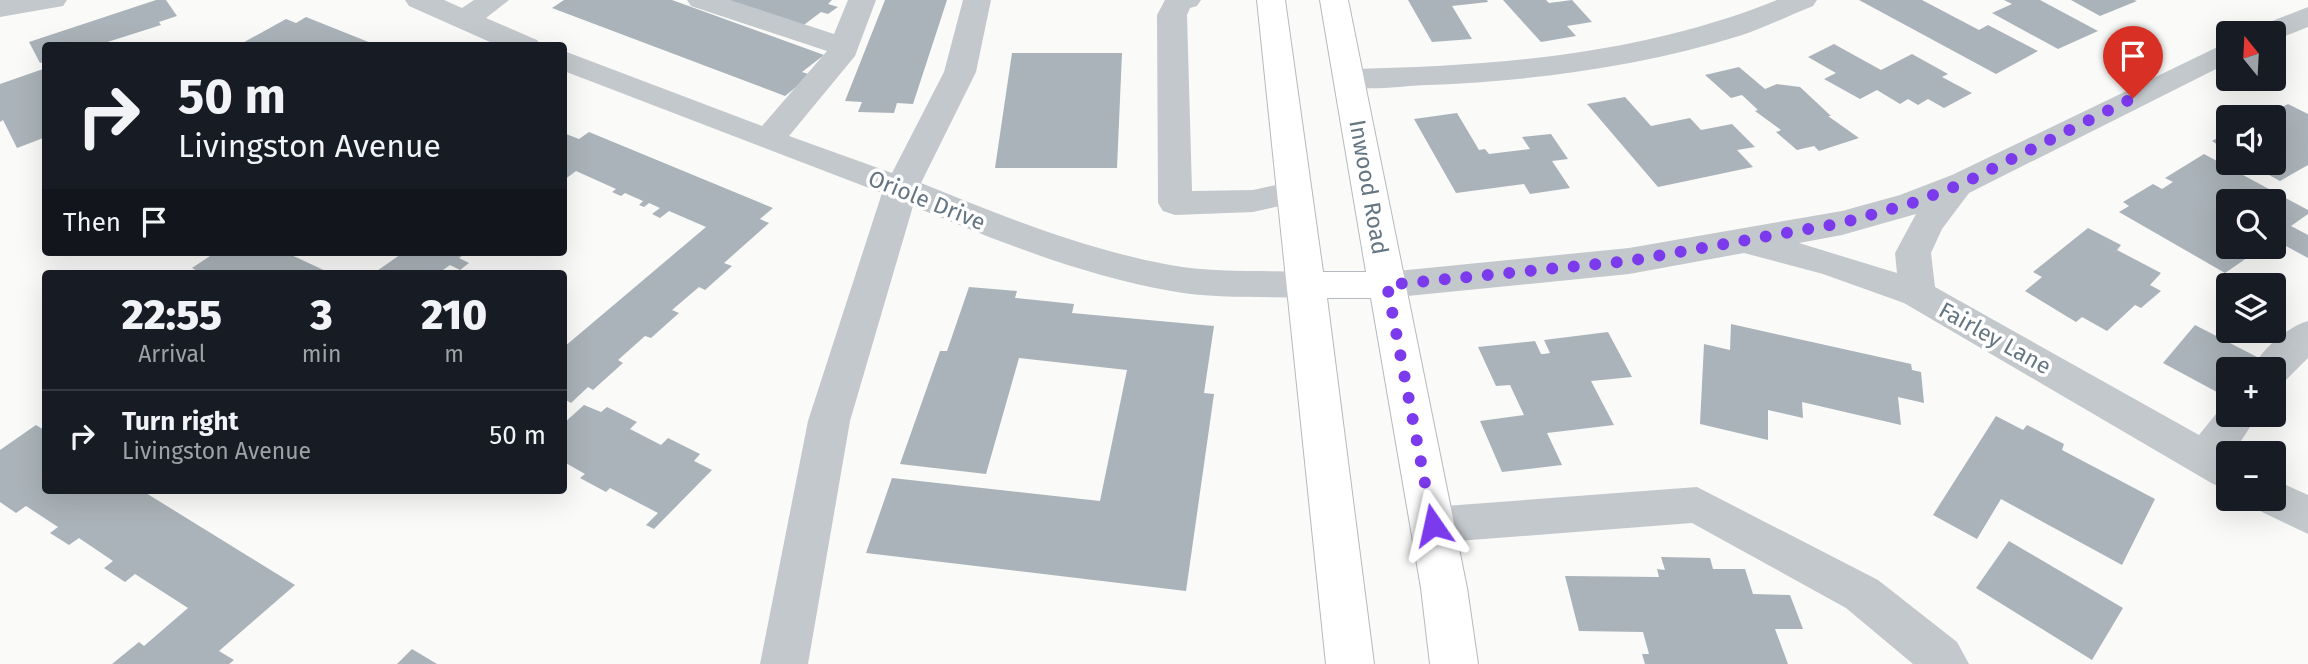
<!DOCTYPE html>
<html lang="en">
<head>
<meta charset="utf-8">
<style>
  body { margin:0; font-family:"Fira Sans",sans-serif; background:#20242c; color:#f1f3f6; height:100vh; display:flex; flex-direction:column; font-size:26px; white-space:nowrap }
  * { box-sizing:border-box; margin:0 }
  p { font-size:23px; color:#9ea1a6 }
  .icon { flex:none; width:38px; height:38px; fill:none; stroke:currentColor; stroke-width:2; stroke-linecap:round; stroke-linejoin:round }
  .map { position:relative; flex:1; overflow:hidden }
  .panel { position:absolute; left:42px; top:270px; width:525px; height:224px; display:flex; flex-direction:column; background:#171b24; border-radius:7px; box-shadow:0 7px 28px #0002 }
  .panel>* { flex:none }
  .top-card { position:absolute; left:42px; top:42px; width:525px; height:214px; border-radius:7px; box-shadow:0 7px 28px #0002; background:#171b24; color:#f1f3f6; overflow:hidden }
  .needle { width:46px; rotate:342deg }
  .controls { position:absolute; left:2216px; top:21px; display:grid; gap:14px }
  .controls a { display:grid; place-items:center; width:70px; height:70px; border-radius:7px; background:#171b24; box-shadow:0 7px 28px #0002; font-size:35px }
  .pin { position:absolute; display:grid; place-items:center; width:60px; height:60px; color:#fff; margin:-72px -30px; border-radius:50% 50% 50% 0; rotate:-45deg; box-shadow:0 0 7px #0007 }
  .pin .icon { rotate:45deg }
  .me { position:absolute; width:77px; margin:-38px; rotate:349deg; stroke-linejoin:round; filter:drop-shadow(0 0 5px #0008) }
  .turn { display:flex; align-items:center; gap:24px; height:147px; padding:0 21px; font-size:32px }
  .turn .icon { width:91px; height:91px; stroke-width:2.5 }
  .turn b { display:block; font-size:49px; line-height:60px }
  .then { display:flex; align-items:center; height:66px; padding:0 21px; background:#0003; gap:14px; font-size:26px }
  .eta { display:flex; justify-content:space-evenly; align-items:center; height:119px; text-align:center }
  .eta b { font-size:42px; font-weight:800; line-height:49px }
  ul { padding:0; list-style:none }
  li { display:flex; align-items:center; gap:21px; height:91px; padding:0 21px; border-top:2px solid #363941 }
  li div { flex:1 }
  li b { display:block; font-size:26px }
  li em { font-style:normal }
  .map>svg:first-child { display:block }
  .building { fill:#aab3b9 }
  .lines { fill:none; stroke-linecap:round; stroke-linejoin:round }
  .major-casing { stroke:#b5babe; stroke-width:2 }
  .minor { fill:#c3c8cc; fill-rule:evenodd }
  .major { fill:#fff; fill-rule:evenodd }
  .route { stroke:#7c3aed; stroke-width:12; stroke-dasharray:0 21.6 }
  .labels { text-anchor:middle; dominant-baseline:central; stroke-width:7; stroke-linejoin:round; paint-order:stroke }
  .street-label { font-size:23px; fill:#657683; stroke:#fff }
</style>
</head>
<body>
<div class="map">
<svg width="2308" height="664" viewBox="0 0 2308 664">
  <rect width="100%" height="100%" fill="#fafaf8"/>
  <g class="building">
    <polygon points="156,0 166,0 177,16 159,22 161,25 95,46 46,46 46,61 40,63 29,42"/>
    <polygon points="564,0 672,0 824,55 802,72 811,75 785,96 552,8"/>
    <polygon points="723,0 832,0 828,4 838,7 828,14 821,12 801,27"/>
    <polygon points="885,0 947,0 913,104 897,103 894,113 858,112 862,102 845,101"/>
    <polygon points="1408,0 1487,0 1488,2 1452,6 1472,39 1432,42"/>
    <polygon points="1503,0 1546,0 1549,3 1572,0 1592,22 1567,26 1576,36 1541,42"/>
    <polygon points="1859,0 1922,0 1979,30 1988,25 2038,51 1996,74"/>
    <polygon points="2004,0 2040,0 2098,31 2058,49 1992,13 2012,4"/>
    <polygon points="2071,0 2134,0 2137,1 2100,16"/>
    <polygon points="306,17 376,45 376,46 237,46 286,19 296,23"/>
    <polygon points="1834,44 1881,70 1912,54 1948,74 1942,77 1972,93 1944,108 1928,99 1918,105 1908,99 1900,104 1877,90 1860,99 1824,79 1836,73 1808,57"/>
    <polygon points="1012,53 1122,53 1117,168 995,168"/>
    <polygon points="1739,67 1765,89 1777,84 1800,87 1831,116 1828,116 1859,138 1819,151 1814,146 1797,150 1776,132 1781,130 1755,111 1758,110 1742,95 1731,98 1705,75"/>
    <polygon points="46,68 46,137 17,148 3,120 0,122 0,84"/>
    <polygon points="1625,97 1651,126 1690,118 1701,130 1732,124 1755,147 1737,150 1753,167 1658,187 1587,104"/>
    <polygon points="2288,104 2308,114 2308,165 2280,181 2247,163 2273,163 2273,117 2262,117"/>
    <polygon points="1457,113 1479,150 1485,149 1489,154 1530,149 1522,137 1551,134 1568,159 1552,161 1570,188 1530,194 1524,184 1456,193 1414,119"/>
    <polygon points="589,132 773,208 760,219 769,223 724,263 732,266 705,290 699,287 672,310 679,313 651,338 645,336 618,360 623,363 593,390 588,387 571,403 564,399 564,347 706,227 669,211 660,218 652,214 660,208 649,203 644,207 639,205 643,201 625,193 621,196 612,192 616,189 576,171 564,180 564,135 566,134 579,139"/>
    <polygon points="2228,132 2228,152 2212,141"/>
    <polygon points="2204,154 2308,210 2308,214 2291,226 2308,235 2308,258 2273,239 2273,201 2228,201 2228,247 2263,247 2225,273 2119,212 2129,206 2123,202 2153,184 2162,189 2173,182 2165,178"/>
    <polygon points="2088,228 2121,245 2117,250 2161,273 2150,285 2161,291 2141,308 2135,305 2107,331 2082,317 2076,322 2025,291 2042,277 2033,272"/>
    <polygon points="216,252 285,252 330,273 201,273 192,268"/>
    <polygon points="404,252 467,252 459,258 469,263 460,270 450,265 439,273 374,273"/>
    <polygon points="969,287 1017,291 1015,298 1074,304 1072,313 1214,326 1204,393 1214,394 1186,591 866,553 892,478 1100,501 1127,370 1019,358 986,474 900,464 940,351 947,351"/>
    <polygon points="1731,324 1911,364 1912,370 1921,372 1924,403 1898,397 1901,425 1802,402 1803,418 1768,410 1768,440 1700,424 1704,344 1730,350"/>
    <polygon points="2195,325 2259,358 2250,369 2228,369 2228,398 2163,363"/>
    <polygon points="1608,332 1632,377 1591,381 1614,425 1547,433 1562,465 1502,472 1480,421 1524,415 1510,385 1496,386 1478,347 1535,341 1541,354 1544,354 1550,353 1544,340"/>
    <polygon points="584,405 601,412 607,407 637,422 630,429 661,445 668,438 700,454 694,461 712,470 654,529 646,525 658,513 610,488 606,492 580,478 585,474 564,462 564,423"/>
    <polygon points="1996,416 2023,430 2027,425 2064,444 2062,450 2155,499 2122,565 2001,499 1977,539 1933,515"/>
    <polygon points="36,425 46,431 46,490 141,490 295,585 219,651 234,660 229,664 112,664 139,642 144,646 188,608 135,574 125,582 104,568 113,561 79,538 69,545 50,533 58,527 26,506 16,513 0,502 0,450"/>
    <polygon points="2009,541 2123,608 2092,660 1976,588"/>
    <polygon points="1661,557 1710,558 1713,569 1745,569 1753,594 1790,595 1803,629 1775,629 1788,664 1645,664 1642,654 1649,654 1643,632 1579,631 1565,576 1659,577 1657,569 1665,570"/>
    <polygon points="412,649 437,664 397,664"/>
  </g>
  <g class="lines">
    <g class="major-casing">
      <polygon id="major" points="1257,0 1285,0 1323,272 1366,272 1320,0 1348,0 1467,588 1478,664 1430,664 1421,588 1371,298 1327,298 1374,664 1326,664"/>
    </g>
    <g class="minor">
      <polygon points="0,0 67,0 63,6 0,17"/>
      <polygon points="405,0 444,0 462,8 474,0 509,0 486,18 537,40 541,46 499,46 409,6"/>
      <path d="M687,0H730L834,34L848,0H876L855,56L789,136L892,173L944,72L963,0H991L976,72L921,183C1002,216 1083,249 1170,265C1213,273 1261,270 1304,272L1317,276L1323,285L1317,294L1304,298C1261,296 1213,299 1171,291C1081,275 997,241 913,206L850,421L808,664H760L808,421L882,193L564,71V51L762,126L827,51L691,6Z"/>
      <polygon points="1165,0 1201,0 1197,6 1190,8 1187,15 1192,191 1253,190 1294,181 1306,184 1311,192 1306,200 1253,212 1175,215 1163,211 1158,203 1157,15"/>
      <path d="M1777,0H1817L1813,6C1788,16 1764,28 1739,36C1638,67 1533,81 1428,85C1399,86 1366,92 1338,85L1333,78L1338,71L1349,69C1495,66 1641,55 1777,0Z"/>
      <polygon points="2308,7 2308,27 2273,41 2273,33 2253,33 2257,27"/>
      <path d="M2228,42V63L1969,193L1942,229L1931,253L1935,287L2199,435L2224,404L2228,402V415H2258L2233,453H2228V489L2213,484L1904,303L1823,274L1744,253L1629,274L1387,298L1374,294L1368,285L1374,276L1387,272L1629,248L1842,211L1900,195L1952,175ZM1916,214L1895,253L1897,273L1799,243L1842,235Z"/>
      <path d="M2308,321V358L2286,380L2273,383V369H2252C2262,349 2287,327 2308,321Z"/>
      <polygon points="2273,479 2308,495 2308,534 2258,510 2252,499 2273,499"/>
      <polygon points="1697,487 1878,580 1957,642 1969,664 1913,664 1846,608 1692,523 1432,543 1416,538 1410,525 1416,512 1432,507"/>
    </g>
    <use href="#major" class="major"/>
  </g>
  <g class="lines">
    <polyline class="route" points="1433,525 1387,285 1629,261 1842,223 1912,203 1964,183 2133,98"/>
  </g>
  <g class="labels">
    <g class="street-label">
      <text transform="translate(1369 187) rotate(80)">Inwood Road</text>
      <text transform="translate(927 200) rotate(22)">Oriole Drive</text>
      <text transform="translate(1995 338) rotate(29)">Fairley Lane</text>
    </g>
  </g>
</svg>
<div class="controls">
<a><svg class="needle" viewBox="-14 -14 28 28"><path d="M0-13l5 13h-10z" fill="#e53935"/><path d="M0 13l5-13h-10z" fill="#9ea1a6"/></svg></a>
<a><svg class="icon" aria-label="sound" viewBox="0 0 24 24"><path d="M4 9h4l5-4v14l-5-4H4zM17 9q2 3 0 6"/></svg></a>
<a><svg class="icon" aria-label="search" viewBox="0 0 24 24"><circle cx="10" cy="10" r="6"/><path d="M15 15l6 6"/></svg></a>
<a><svg class="icon" aria-label="layers" viewBox="0 0 24 24"><path d="M12 4l9 5-9 5-9-5zM3 14l9 5 9-5"/></svg></a>
<a>+</a>
<a>−</a>
</div>
<div class="pin" style="left:2133px;top:98px;background:#d93025"><svg class="icon" aria-label="arrive" viewBox="0 0 24 24"><path d="M6 21V4h12l-3 4 3 4H6"/></svg></div>
<svg class="me" style="left:1433px;top:525px" viewBox="-20 -20 40 40"><path d="M0-17L14 15 0 8-14 15z" fill="#7c3aed" stroke="#fff" stroke-width="4"/></svg>
<div class="top-card">
<div class="turn"><svg class="icon" aria-label="right" viewBox="0 0 24 24"><path d="M7 20v-9h11M14 6l5 5-5 5"/></svg><div><b>50 m</b>Livingston Avenue</div></div>
<div class="then">Then<svg class="icon" aria-label="arrive" viewBox="0 0 24 24"><path d="M6 21V4h12l-3 4 3 4H6"/></svg></div>
</div>
<section class="panel">
<div class="eta">
<div><b>22:55</b><p>Arrival</p></div>
<div><b>3</b><p>min</p></div>
<div><b>210</b><p>m</p></div>
</div>
<ul>
<li><svg class="icon" aria-label="right" viewBox="0 0 24 24"><path d="M7 20v-9h11M14 6l5 5-5 5"/></svg><div><b>Turn right</b><p>Livingston Avenue</p></div><em>50 m</em></li>
</ul>
</section>
</div>
</body>
</html>
